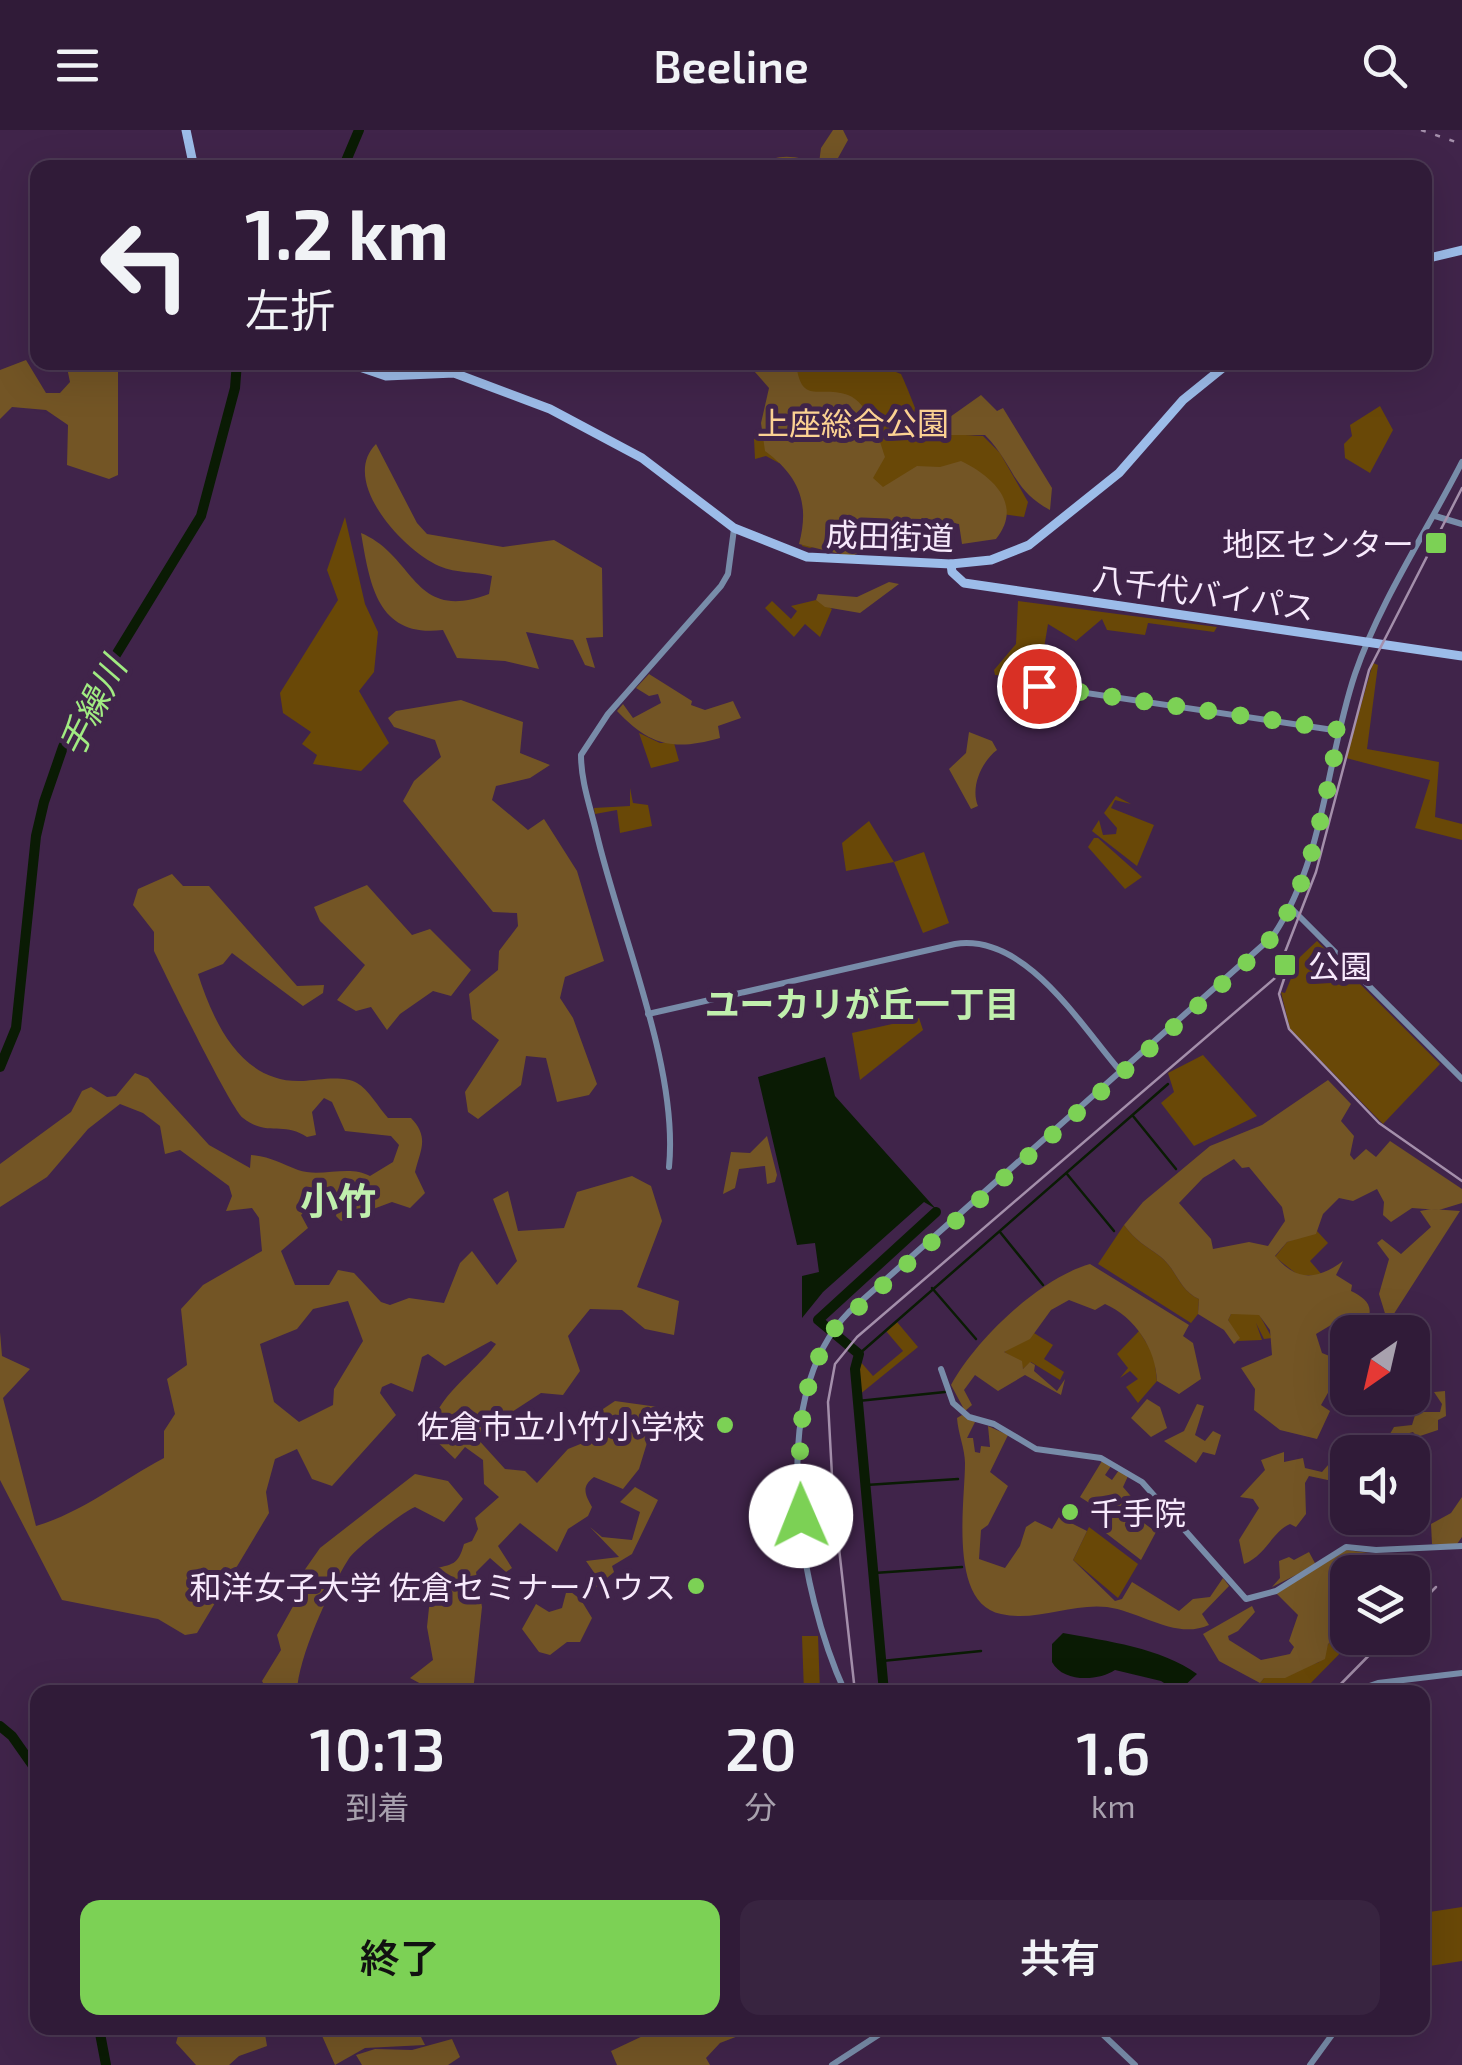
<!DOCTYPE html>
<html lang="ja">
<head>
<meta charset="utf-8">
<style>
  body { margin:0; font-family:"Exo 2","Noto Sans JP",sans-serif; background:#382440; color:#f1f3f6; height:100vh; display:flex; flex-direction:column; font-size:38px; white-space:nowrap }
  * { box-sizing:border-box; margin:0 }
  p { font-size:32px; color:#a8a1ae }
  .icon { flex:none; width:55px; height:55px; fill:none; stroke:currentColor; stroke-width:2; stroke-linecap:round; stroke-linejoin:round }
  .map { position:relative; flex:1; overflow:hidden }
  .details { position:absolute; left:30px; top:1555px; width:1400px; height:350px; display:flex; flex-direction:column; background:#301b38; border-radius:20px; box-shadow:0 10px 40px #0002,0 0 0 2px #4b3953 }
  .details>* { flex:none }
  .hud { position:absolute; left:30px; top:30px; width:1402px; height:210px; border-radius:20px; box-shadow:0 10px 40px #0002,0 0 0 2px #4b3953; background:#301b38; color:#f1f3f6; overflow:hidden }
  .needle { width:65px; rotate:214deg }
  .controls { position:absolute; left:1330px; top:1185px; display:grid; gap:20px }
  .controls a { display:grid; place-items:center; width:100px; height:100px; border-radius:20px; background:#301b38; box-shadow:0 10px 40px #0002,0 0 0 2px #4b3953; font-size:50px }
  .pin { position:absolute; display:grid; place-items:center; width:85px; height:85px; color:#fff; margin:-42px; border:5px solid #fff; border-radius:50%; box-shadow:0 2px 10px #0007 }
  .me { position:absolute; width:110px; margin:-55px; rotate:359deg; stroke-linejoin:round; filter:drop-shadow(0 0 8px #0008) }
  .turn { display:flex; align-items:center; gap:35px; height:210px; padding:0 50px; font-size:45px }
  .turn .icon { width:130px; height:130px; stroke-width:2.5 }
  .turn b { display:block; font-size:70px; line-height:85px }
  .eta { display:flex; justify-content:space-evenly; align-items:center; height:170px; text-align:center }
  .eta b { font-size:60px; font-weight:600; line-height:70px }
  .button { display:flex; gap:20px; margin-top:auto; padding:20px 50px }
  .button a { flex:1; height:115px; border-radius:20px; background:#7cd155; color:#111; font-size:40px; font-weight:600; line-height:115px; text-align:center }
  .button a+a { background:#382440; color:#f1f3f6 }
  header { display:flex; justify-content:space-between; align-items:center; height:130px; padding:0 50px; background:#301b38; font-size:45px; font-weight:600 }
  .map>svg:first-child { display:block }
  .green { fill:#694807 }
  .forest { fill:#735525; fill-rule:evenodd }
  .water { fill:#0a1b04 }
  .lines { fill:none; stroke-linecap:round; stroke-linejoin:round }
  .stream { stroke:#0a1b04; stroke-width:2.5 }
  .river { stroke:#0a1b04; stroke-width:10 }
  .secondary { stroke:#788ca9; stroke-width:6 }
  .highway { stroke:#9cbce9; stroke-width:9 }
  .tram { stroke:#a48fab; stroke-width:2.5 }
  .rail { stroke:#a48fab; stroke-width:2.5; stroke-dasharray:5 10; stroke-linecap:butt }
  .route { stroke:#7cd155; stroke-width:18; stroke-dasharray:0 32.4 }
  .poi-dot { fill:#7cd155; stroke:#40244a; stroke-width:4 }
  .labels { text-anchor:middle; dominant-baseline:central; stroke-width:10; stroke-linejoin:round; paint-order:stroke }
  .park-label { font-size:32px; fill:#fcd293; stroke:#40244a }
  .street-label { font-size:32px; fill:#f7e9fc; stroke:#40244a }
  .poi-label { font-size:32px; fill:#f7e9fc; stroke:#40244a; text-anchor:end }
  .water-label { font-size:35px; font-style:italic; fill:#a1eb82; stroke:#40244a }
  .neighbourhood-label { font-size:35px; font-weight:bold; fill:#c0efad; stroke:#40244a }
  .quarter-label { font-size:38px; font-weight:bold; fill:#c0efad; stroke:#40244a }
</style>
</head>
<body>
<header><svg class="icon" aria-label="menu" viewBox="0 0 24 24"><path d="M4 6h16M4 12h16M4 18h16"/></svg>Beeline<svg class="icon" aria-label="search" viewBox="0 0 24 24"><circle cx="10" cy="10" r="6"/><path d="M15 15l6 6"/></svg></header>
<div class="map">
<svg width="1462" height="1935" viewBox="0 0 1462 1935">
  <rect width="100%" height="100%" fill="#40244a"/>
  <g class="green">
    <path d="M784,233H873L901,244C928,303 911,302 983,306L1000,323L1028,372L1024,387L1002,384L991,362L810,418L802,416L810,375L793,320L779,333L766,326L755,329L754,309L772,295Z"/>
    <polygon points="1380,276 1393,300 1370,343 1345,328 1344,314 1352,306 1350,295"/>
    <polygon points="345,387 365,474 378,502 374,542 359,561 389,613 361,641 313,634 317,625 302,614 311,602 283,583 280,563 338,470 327,440"/>
    <polygon points="816,470 832,479 820,507 805,494 794,507 765,478 772,471 791,489 797,481 791,476"/>
    <polygon points="1018,471 1217,497 1214,502 1148,493 1145,505 1107,500 1102,489 1076,511 1048,494 1039,548 995,545 994,540 1016,514"/>
    <polygon points="1373,533 1378,535 1367,619 1439,632 1435,687 1462,694 1462,710 1415,698 1430,650 1346,628"/>
    <polygon points="639,603 660,613 674,613 679,631 651,638"/>
    <polygon points="630,658 633,673 648,675 652,696 620,703 617,680 595,684 594,678 630,676"/>
    <polygon points="1116,666 1131,674 1115,670 1111,678 1154,695 1137,736 1092,701 1099,690 1103,705 1116,704 1117,698 1104,683"/>
    <polygon points="869,691 894,732 924,722 949,793 923,803 894,732 846,741 842,713"/>
    <polygon points="1094,708 1098,708 1142,747 1125,759 1088,717"/>
    <polygon points="1317,811 1440,934 1383,994 1290,899 1281,862 1285,863 1300,827"/>
    <polygon points="919,888 923,900 860,950 852,903"/>
    <polygon points="1203,925 1257,986 1194,1016 1161,973 1174,962 1168,943"/>
    <path d="M1124,1095C1136,1111 1146,1116 1161,1127C1177,1140 1179,1160 1199,1169L1198,1184L1191,1193L1098,1134Z"/>
    <polygon points="1317,1101 1328,1113 1310,1131 1323,1146 1298,1145 1275,1127 1287,1112"/>
    <polygon points="1231,1184 1259,1184 1272,1208 1264,1209 1256,1193 1262,1210 1238,1211 1228,1190"/>
    <polygon points="897,1192 918,1217 859,1265 859,1230 873,1246 903,1221 886,1201"/>
    <polygon points="1139,1201 1154,1225 1157,1251 1138,1273 1126,1257 1138,1249 1130,1241 1120,1248 1128,1238 1117,1224"/>
    <polygon points="1034,1203 1053,1215 1044,1229 1064,1242 1060,1250 1031,1232 1023,1239 1021,1232 1004,1222"/>
    <polygon points="1089,1397 1138,1434 1118,1468 1073,1430"/>
    <polygon points="1339,1471 1347,1471 1348,1508 1355,1508 1302,1562 1278,1562 1260,1553 1264,1548 1279,1547 1319,1532 1332,1507 1342,1500"/>
    <polygon points="802,1506 818,1506 820,1562 804,1562"/>
    <polygon points="1462,1777 1462,1831 1423,1837 1423,1783"/>
  </g>
  <g class="forest">
    <path d="M833,0H843L848,10L833,37H762C774,21 800,27 819,33L821,18Z"/>
    <polygon points="26,230 46,263 60,263 70,252 66,233 118,233 118,345 109,349 67,335 68,295 46,280 12,277 0,289 0,240"/>
    <path d="M747,233H796C801,276 819,255 848,265C869,273 879,308 885,327L873,348L883,357L917,336L940,337L961,331C992,346 1024,374 996,409L962,414L959,394L922,388L904,403L884,401L852,427L799,414C810,373 799,346 765,321L761,293L769,258Z"/>
    <path d="M981,265L997,281L1003,278L1052,358L1050,380C1012,360 1014,334 985,305H938L933,299Z"/>
    <path d="M376,314L417,393L427,404L503,417L554,410L602,438L603,507L586,508L595,538L585,535L573,510L526,502L539,539L505,531L457,528L443,500C378,508 370,456 361,403C416,426 412,493 489,464L492,446C475,441 457,444 439,436C403,420 339,351 376,314Z"/>
    <polygon points="889,452 899,454 860,483 825,477 816,470 818,464 857,467"/>
    <path d="M649,544L692,571L691,575L705,580L733,571L741,588L718,596L720,608C674,621 650,616 617,581L623,574L633,588L661,573L658,564L649,566L636,558Z"/>
    <polygon points="461,570 523,592 520,623 550,635 530,648 496,656 492,670 528,700 544,689 577,741 604,831 565,847 560,868 573,888 597,954 589,965 557,972 546,928 526,926 521,955 478,989 468,982 465,962 499,910 472,889 469,864 498,840 499,821 518,796 517,783 493,782 403,671 414,651 441,627 435,610 394,597 388,588 396,581"/>
    <path d="M969,602L992,611L997,620C982,631 970,657 978,676L971,679L949,639L966,623Z"/>
    <path d="M172,744L183,756H209L297,856L324,855L323,863L303,876L232,823L223,834L198,844C214,894 242,954 303,951C318,950 343,945 357,953C368,959 379,978 388,988H411C430,1008 420,1020 415,1042L425,1063L410,1078L392,1072L341,1091L336,1086L340,1066L334,1062L319,1066L301,1085L308,1098L281,1121L295,1155H329L338,1140L354,1143L381,1172L390,1175L409,1168L444,1173L460,1133L472,1121L497,1155L517,1131L493,1069L508,1061L518,1101L564,1098L577,1062L632,1046L651,1056L662,1091L637,1157L679,1171L674,1205L645,1199L622,1180L590,1179L568,1206L580,1241L563,1265L541,1263L475,1306L505,1339L525,1341L537,1353L568,1319L625,1296L622,1285L604,1286L603,1279L615,1271L658,1277L639,1339L623,1359L594,1347C581,1357 585,1364 592,1377L588,1386L568,1399L557,1422L520,1393L498,1416L512,1438L506,1442L490,1428L476,1442L482,1477L473,1562H420L423,1555L410,1548L433,1530L427,1497L433,1439C452,1434 458,1436 464,1414L472,1411L478,1399L475,1388L499,1367L484,1354L483,1330L465,1317L455,1329L429,1304C436,1265 474,1244 496,1214L491,1211L445,1236L428,1224L422,1227L413,1262L391,1253L382,1257L380,1263L396,1285L332,1356L312,1349L297,1319L275,1329L266,1362L269,1383L197,1503L185,1505L158,1489L62,1470L0,1350V1202L2,1226L30,1239L3,1268L36,1396C83,1382 122,1350 164,1328V1301L175,1284L167,1249L187,1235L181,1179L203,1155L262,1121L259,1088L252,1078L226,1081L232,1066L229,1056L180,1020L165,1024L160,996L143,983L120,974L88,999L47,1047L0,1077V1034L71,982L82,961L91,957L107,967L116,966L135,943L148,948L209,1015L250,1038L251,1025C271,1027 280,1033 298,1040C321,1048 349,1034 370,1046L393,1032L399,1015L391,1006L345,1001L332,972L324,968L312,982L316,1005L307,1007C283,991 267,1007 243,988C231,979 165,844 154,821V802L133,775L138,759ZM348,1171L363,1211L334,1259L333,1275L299,1292L274,1272L260,1214L297,1199L313,1179Z"/>
    <polygon points="367,755 412,805 430,799 471,840 451,866 433,861 400,884 387,900 371,877 356,881 337,870 365,835 320,791 314,777"/>
    <path d="M1328,950L1351,974L1341,991L1354,1006L1350,1025L1354,1030L1366,1019L1376,1027L1390,1011L1462,1059V1073L1439,1080L1412,1078L1391,1092L1383,1085L1384,1072L1377,1059L1353,1071L1339,1068L1323,1084L1316,1104L1287,1112L1275,1126C1297,1152 1317,1150 1343,1131L1336,1145L1352,1155L1351,1161C1363,1167 1374,1174 1368,1189L1348,1196L1341,1189L1316,1204L1322,1223L1332,1227L1329,1251L1333,1254L1321,1275L1330,1281L1317,1309L1280,1300L1254,1280L1255,1259L1241,1238L1272,1225L1270,1200L1259,1185L1231,1184L1228,1190L1240,1208L1234,1214L1224,1200L1198,1184L1199,1169C1179,1160 1177,1140 1161,1127C1146,1116 1136,1111 1124,1095L1143,1072L1210,1016L1262,995ZM1234,1029L1242,1038L1249,1037L1282,1077L1285,1091L1268,1116L1249,1112L1213,1119L1211,1109L1179,1073L1203,1048Z"/>
    <polygon points="767,1006 777,1045 775,1052 767,1054 765,1036 739,1039 735,1058 723,1064 731,1022 750,1023"/>
    <polygon points="1431,1079 1460,1081 1388,1193 1379,1164 1389,1129 1377,1113 1382,1109 1401,1124 1431,1097 1420,1081"/>
    <path d="M1090,1134L1189,1195L1183,1206L1193,1213L1201,1249L1179,1264L1157,1251C1156,1219 1135,1187 1105,1174L1095,1180L1069,1170L1051,1180L1030,1209L1004,1222L1022,1231L1023,1239L1030,1232L1035,1235L1034,1241L1057,1261L1065,1249L1061,1265L1025,1245L998,1261L975,1245L964,1260L972,1275L965,1281L951,1255C976,1209 1040,1148 1090,1134Z"/>
    <polygon points="1445,1261 1446,1286 1438,1290 1438,1300 1417,1307 1413,1302 1406,1304 1406,1311 1380,1322 1365,1316 1368,1303 1379,1304 1377,1316 1383,1316 1394,1297 1412,1295 1416,1282 1440,1282 1442,1274 1434,1262"/>
    <polygon points="1147,1269 1160,1277 1167,1298 1151,1307 1131,1288"/>
    <polygon points="1197,1274 1204,1276 1195,1305 1205,1311 1213,1301 1221,1305 1215,1325 1203,1322 1196,1333 1164,1311 1184,1301"/>
    <path d="M962,1285L975,1292L967,1308H973L975,1322L980,1323L981,1316L990,1317L988,1296L1008,1305L990,1342L1008,1356L988,1395L981,1400L979,1429L1005,1438L1020,1416L1026,1397L1035,1391L1052,1399L1059,1387L1087,1401L1073,1430L1115,1471L1122,1469L1132,1452L1179,1481L1193,1469L1210,1467L1223,1448L1229,1456L1202,1484L1209,1495C1176,1510 1142,1482 1107,1477C1072,1473 1036,1492 1001,1484C948,1474 965,1372 965,1333C965,1319 958,1303 957,1288Z"/>
    <path d="M1284,1322V1332L1303,1328L1305,1338L1322,1342L1335,1327L1337,1352L1309,1346L1305,1353L1306,1384L1296,1397L1290,1394C1272,1402 1266,1425 1244,1434L1239,1410L1259,1378L1253,1369L1240,1367L1265,1340L1261,1330Z"/>
    <polygon points="1102,1331 1111,1336 1105,1345 1112,1350 1119,1340 1128,1346 1123,1357 1135,1371 1129,1382 1156,1402 1141,1430 1102,1400 1108,1385 1080,1367"/>
    <path d="M415,1344L448,1351L463,1369L444,1392L415,1377C403,1382 354,1419 348,1430C329,1460 298,1528 297,1562H268L262,1551L281,1520L277,1505L296,1471L299,1448L320,1418Z"/>
    <polygon points="635,1357 658,1370 632,1424 612,1436 614,1442 581,1470 592,1488 580,1512 567,1512 550,1525 539,1522 522,1499 536,1474 549,1482 562,1478 567,1459 580,1469 600,1451 586,1431 619,1427 590,1397 602,1407 632,1410 640,1382 620,1372"/>
    <polygon points="1462,1367 1462,1407 1457,1414 1432,1414 1431,1394 1451,1383"/>
    <polygon points="1346,1420 1369,1423 1368,1440 1338,1447 1342,1501 1328,1514 1325,1529 1285,1548 1264,1548 1260,1553 1219,1531 1203,1504 1252,1476 1255,1482 1238,1501 1228,1506 1229,1510 1261,1530 1290,1524 1294,1517 1289,1511 1298,1485 1276,1463"/>
    <polygon points="1309,1422 1316,1435 1272,1457 1280,1448 1279,1431 1289,1427 1294,1430"/>
    <polygon points="180,1898 264,1898 267,1916 239,1926 229,1935 196,1935 176,1913"/>
    <polygon points="305,1898 444,1898 421,1907 425,1915 365,1918 335,1935 319,1899 306,1902"/>
    <polygon points="651,1898 759,1898 720,1913 706,1928 710,1935 617,1935 611,1921 647,1904"/>
    <polygon points="452,1909 460,1927 448,1935 362,1935 356,1925 375,1919 412,1920"/>
  </g>
  <g class="water">
    <polygon points="825,927 835,966 936,1079 924,1072 823,1162 802,1188 802,1146 819,1142 815,1113 797,1115 758,947"/>
    <path d="M1063,1503C1107,1511 1161,1518 1197,1544L1178,1562L1161,1551L1115,1540C1099,1551 1063,1553 1052,1532V1514Z"/>
  </g>
  <g class="lines">
    <g class="stream">
      <polyline points="1133,986 1176,1039"/>
      <polyline points="1067,1044 1114,1101"/>
      <polyline points="1000,1102 1043,1155"/>
      <polyline points="932,1158 976,1209"/>
      <polyline points="859,1224 1168,954"/>
      <polyline points="858,1271 945,1262"/>
      <polyline points="866,1355 958,1349"/>
      <polyline points="874,1443 962,1437"/>
      <polyline points="882,1531 981,1521"/>
    </g>
    <g class="river">
      <polyline points="343,38 359,0"/>
      <polyline points="0,937 16,898 36,706 44,672 63,617 92,564 201,386 235,258 237,232"/>
      <polyline points="884,1562 855,1239 859,1224 818,1190 936,1082"/>
      <polyline points="0,1596 12,1606 38,1643"/>
      <polyline points="99,1898 106,1935"/>
    </g>
    <g class="secondary">
      <polyline points="1435,386 1462,394"/>
      <polyline points="1006,551 1340,601"/>
      <polyline points="1291,778 1462,949"/>
      <path d="M648,884L955,814C1026,803 1080,895 1122,943"/>
      <path d="M669,1037C679,937 619,801 596,701C590,676 581,651 581,625L608,584L721,456L728,444L734,399"/>
      <polyline points="941,1239 953,1273 969,1287 994,1294 1036,1319 1101,1328 1142,1352 1246,1469 1276,1461 1346,1417 1376,1420 1462,1416"/>
      <path d="M845,1562C799,1462 764,1268 849,1182L1273,806C1325,729 1326,630 1355,544C1380,471 1427,401 1462,332"/>
      <polyline points="1352,1562 1378,1553 1462,1543"/>
      <polyline points="1096,1898 1135,1935"/>
      <polyline points="832,1935 889,1898"/>
      <polyline points="1310,1935 1337,1898"/>
    </g>
    <g class="highway">
      <polyline points="186,0 194,38"/>
      <polyline points="1425,129 1462,120"/>
      <polyline points="345,232 386,246 454,243 550,279 642,328 734,398 807,427 951,434 991,430 1029,415 1119,343 1183,270 1230,232"/>
      <polyline points="951,434 952,442 964,453 1462,526"/>
    </g>
    <g class="tram">
      <polyline points="1288,837 1279,864 1289,899 1379,993 1462,1051"/>
      <polyline points="1412,1481 1436,1457"/>
      <polyline points="855,1562 833,1364 828,1272 835,1234 857,1207 1275,848 1316,742 1369,540 1462,358"/>
      <polyline points="1333,1562 1386,1508"/>
    </g>
    <polyline class="rail" points="1421,0 1462,14"/>
  </g>
  <g class="lines">
    <path class="route" d="M801,1386C799,1317 795,1258 835,1198L1264,817C1314,758 1323,673 1340,600L1039,556"/>
  </g>
  <g class="poi-dot">
    <rect x="1424" y="401" width="24" height="24" rx="5"/>
    <rect x="1273" y="823" width="24" height="24" rx="5"/>
    <circle cx="725" cy="1295" r="10"/>
    <circle cx="1070" cy="1382" r="10"/>
    <circle cx="696" cy="1456" r="10"/>
  </g>
  <g class="labels">
    <g class="park-label">
      <text x="853" y="292">上座総合公園</text>
    </g>
    <g class="street-label">
      <text transform="translate(890 405) rotate(2)">成田街道</text>
      <text transform="translate(1204 462) rotate(8)">八千代バイパス</text>
    </g>
    <g class="poi-label">
      <text x="1414" y="413">地区センター</text>
      <text x="1308" y="835" text-anchor="start">公園</text>
      <text x="705" y="1295">佐倉市立小竹小学校</text>
      <text x="1090" y="1382" text-anchor="start">千手院</text>
      <text x="676" y="1456">和洋女子大学 佐倉セミナーハウス</text>
    </g>
    <g class="water-label">
      <text transform="translate(91 576) rotate(-63)">手繰川</text>
    </g>
    <g class="neighbourhood-label">
      <text x="862" y="873">ユーカリが丘一丁目</text>
    </g>
    <g class="quarter-label">
      <text x="338" y="1070">小竹</text>
    </g>
  </g>
</svg>
<div class="controls">
<a><svg class="needle" viewBox="-14 -14 28 28"><path d="M0-13l5 13h-10z" fill="#e53935"/><path d="M0 13l5-13h-10z" fill="#a8a1ae"/></svg></a>
<a><svg class="icon" aria-label="sound" viewBox="0 0 24 24"><path d="M4 9h4l5-4v14l-5-4H4zM17 9q2 3 0 6"/></svg></a>
<a><svg class="icon" aria-label="layers" viewBox="0 0 24 24"><path d="M12 4l9 5-9 5-9-5zM3 14l9 5 9-5"/></svg></a>
</div>
<div class="pin" style="left:1039px;top:556px;background:#d93025"><svg class="icon" aria-label="arrive" viewBox="0 0 24 24"><path d="M6 21V4h12l-3 4 3 4H6"/></svg></div>
<svg class="me" style="left:801px;top:1386px" viewBox="-20 -20 40 40"><circle r="19" fill="#fff"/><path d="M0-13L10 11 0 6-10 11z" fill="#7cd155"/></svg>
<div class="hud">
<div class="turn"><svg class="icon" aria-label="left" viewBox="0 0 24 24"><path d="M17 20v-9H6M10 6l-5 5 5 5"/></svg><div><b>1.2 km</b>左折</div></div>
</div>
<section class="details">
<div class="eta">
<div><b>10:13</b><p>到着</p></div>
<div><b>20</b><p>分</p></div>
<div><b>1.6</b><p>km</p></div>
</div>
<div class="button"><a>終了</a><a>共有</a></div>
</section>
</div>
</body>
</html>
